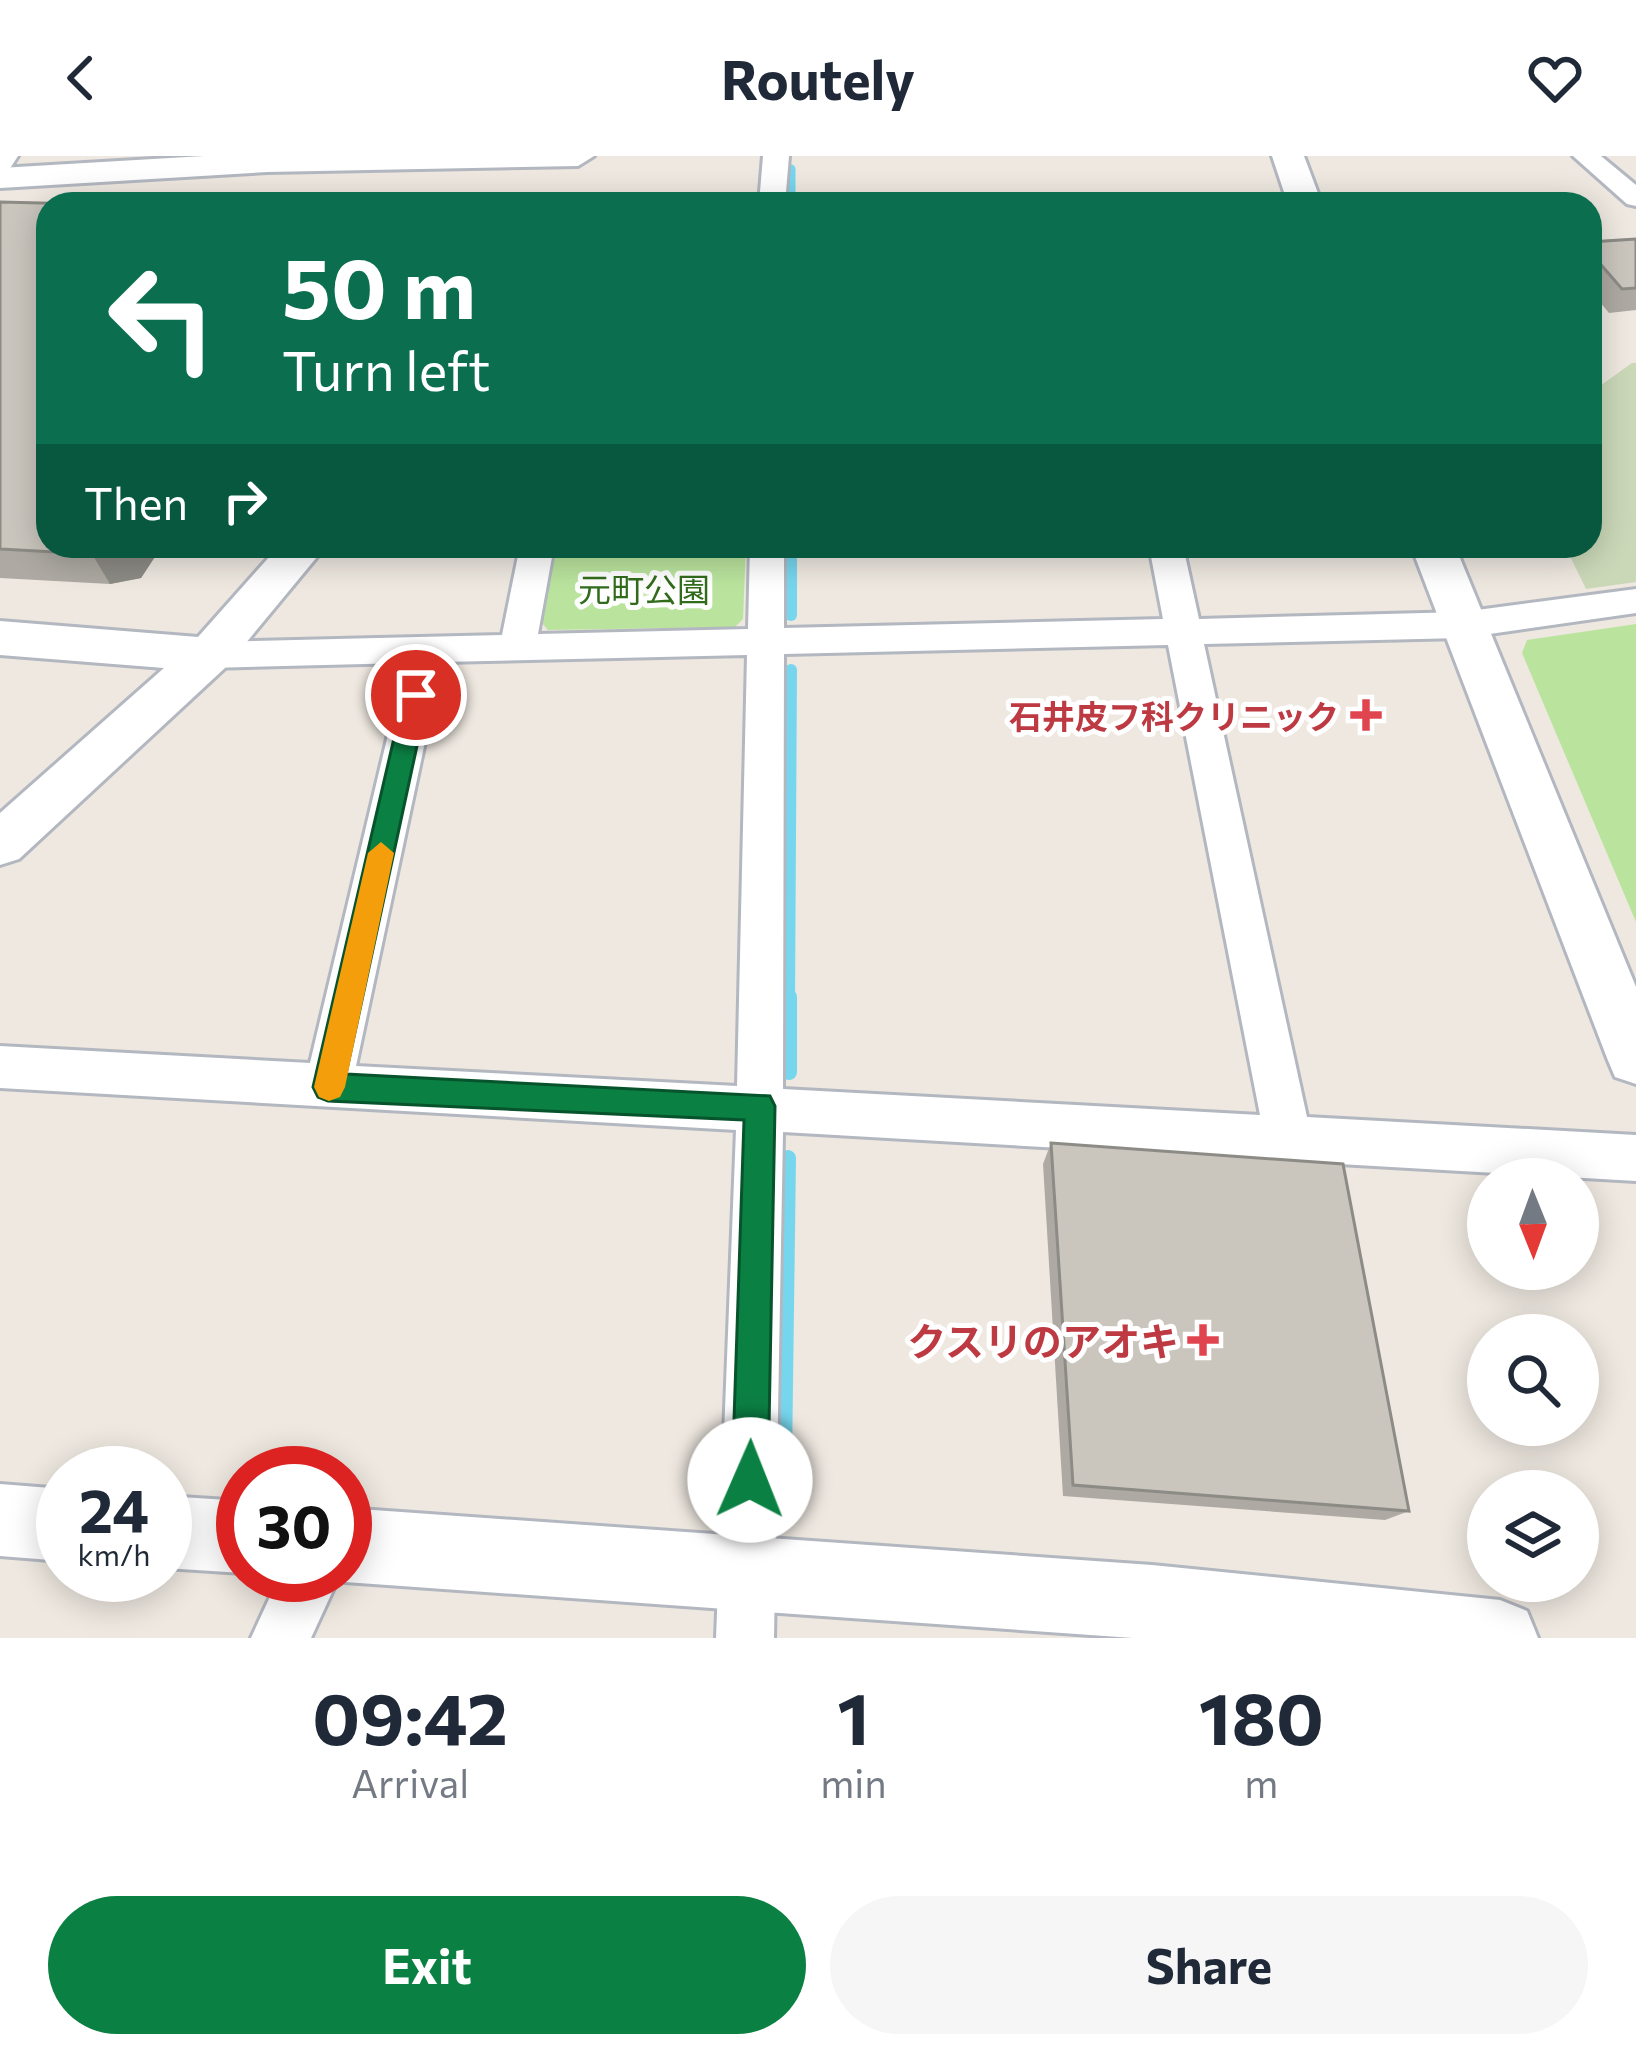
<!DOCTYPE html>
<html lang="en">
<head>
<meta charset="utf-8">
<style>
  body { margin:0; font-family:Commissioner,"Noto Sans JP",sans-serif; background:#f6f6f7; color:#1f2937; height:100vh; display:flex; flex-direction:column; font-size:45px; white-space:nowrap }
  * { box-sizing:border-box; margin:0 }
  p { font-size:39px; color:#747a83 }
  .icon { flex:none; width:66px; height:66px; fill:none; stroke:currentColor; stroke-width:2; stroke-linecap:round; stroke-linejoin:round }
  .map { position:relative; height:1482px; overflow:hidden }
  .details { display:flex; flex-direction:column; background:#fff; flex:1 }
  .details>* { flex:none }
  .banner { position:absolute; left:36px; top:36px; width:1566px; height:366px; border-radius:36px; box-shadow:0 6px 30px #0003; background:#0b6e4f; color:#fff; overflow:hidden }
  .needle { width:78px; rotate:179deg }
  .controls { position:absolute; left:1467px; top:1002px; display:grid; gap:24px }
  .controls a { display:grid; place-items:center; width:132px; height:132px; border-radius:50%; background:#fff; box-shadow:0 6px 30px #0003; font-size:60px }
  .speed { position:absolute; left:36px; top:1290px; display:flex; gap:24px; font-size:60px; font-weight:700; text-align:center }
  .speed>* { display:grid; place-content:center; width:156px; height:156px; border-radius:50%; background:#fff; box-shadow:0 6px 30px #0003; line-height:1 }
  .speed small { font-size:30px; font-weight:400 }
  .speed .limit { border:18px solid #d22; background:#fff; color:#111 }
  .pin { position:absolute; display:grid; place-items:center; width:102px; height:102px; color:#fff; margin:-51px; border:6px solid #fff; border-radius:50%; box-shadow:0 3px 12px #0007 }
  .me { position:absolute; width:132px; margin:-66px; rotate:1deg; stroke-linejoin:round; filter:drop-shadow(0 0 9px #0008) }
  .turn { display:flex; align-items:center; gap:42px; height:252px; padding:0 48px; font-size:54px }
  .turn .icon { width:156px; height:156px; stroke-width:2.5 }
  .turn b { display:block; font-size:84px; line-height:102px }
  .then { display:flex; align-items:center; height:114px; padding:0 48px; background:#0003; gap:24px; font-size:45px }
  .eta { display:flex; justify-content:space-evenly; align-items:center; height:204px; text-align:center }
  .eta b { font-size:72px; font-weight:700; line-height:84px }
  .action { display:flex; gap:24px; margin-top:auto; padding:24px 48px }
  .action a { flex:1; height:138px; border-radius:72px; background:#0b8043; color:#fff; font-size:48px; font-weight:700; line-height:138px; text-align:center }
  .action a+a { background:#f6f6f7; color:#1f2937 }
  header { display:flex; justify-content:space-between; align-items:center; height:156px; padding:0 48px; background:#fff; font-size:54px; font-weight:700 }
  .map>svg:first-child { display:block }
  .green { fill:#bae49e }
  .cemetery { fill:#cad8b8 }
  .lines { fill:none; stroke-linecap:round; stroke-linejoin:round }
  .stream-far2 { stroke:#76d6ee; stroke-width:9 }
  .stream-far1 { stroke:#76d6ee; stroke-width:12 }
  .stream { stroke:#76d6ee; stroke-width:16 }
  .minor-casing { stroke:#b3b7c0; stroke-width:6 }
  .tertiary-casing { stroke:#b3b7c0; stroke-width:6 }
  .minor { fill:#fff; fill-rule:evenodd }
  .tertiary { fill:#fff; fill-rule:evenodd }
  .wall { fill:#aeaaa3 }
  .shaded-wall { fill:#8d8b85 }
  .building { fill:#cac6be; stroke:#8d8b85; stroke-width:3 }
  .route { fill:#0b8043; stroke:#07532c; stroke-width:3 }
  .slow { fill:#f59e0b }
  .health-dot { fill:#e0444e; stroke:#fff; stroke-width:4.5 }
  .labels { text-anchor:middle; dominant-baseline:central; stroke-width:10; stroke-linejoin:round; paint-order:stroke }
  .park-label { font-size:33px; fill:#316c1c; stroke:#fff }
  .health-label { font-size:33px; font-weight:bold; fill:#be3a42; stroke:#fff; text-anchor:end }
  .near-health-label { font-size:39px; font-weight:bold; fill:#be3a42; stroke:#fff; text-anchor:end }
</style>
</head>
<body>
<header><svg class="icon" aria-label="back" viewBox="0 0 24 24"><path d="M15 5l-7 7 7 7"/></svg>Routely<svg class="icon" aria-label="heart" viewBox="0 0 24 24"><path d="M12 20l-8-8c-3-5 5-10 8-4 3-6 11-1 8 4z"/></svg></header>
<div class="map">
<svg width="1636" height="1482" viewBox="0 0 1636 1482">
  <rect width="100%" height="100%" fill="#eee8e0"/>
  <g class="green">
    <polygon points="555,390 746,390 743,463 735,471 548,474 542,467"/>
    <polygon points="1636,468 1636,766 1522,497 1527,484"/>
  </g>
  <polygon class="cemetery" points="1632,207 1636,207 1636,426 1586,433 1565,390 1590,390 1590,237"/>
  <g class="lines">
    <polyline class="stream-far2" points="791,13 791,48"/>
    <g class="stream-far1">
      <polyline points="791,390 791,459"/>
      <polyline points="789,844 791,514"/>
    </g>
    <g class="stream">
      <polyline points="789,916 789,841"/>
      <polyline points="784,1303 788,1002"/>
    </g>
    <g class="minor-casing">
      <g id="minor">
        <polygon points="0,0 18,0 9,14 0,17"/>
        <polygon points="763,0 789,0 785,48 759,48"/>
        <polygon points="1573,0 1601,0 1636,29 1636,50 1627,48"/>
        <path d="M520,390H554L538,478L748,473L750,390H784V472L1163,463L1149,390H1183L1199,463L1462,456L1636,433V457L1462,482L1204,488L1307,961L1636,979V1025L783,976L774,1482H716L736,974L0,932V890L310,907L405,507L209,512L196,508L191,499L196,490L209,486L502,479ZM1168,489L1260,959L783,933L784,498ZM747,499L737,930L356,910L442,506Z"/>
        <polygon points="280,1419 340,1419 311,1482 251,1482"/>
      </g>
    </g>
    <g class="tertiary-casing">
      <g id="tertiary">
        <polygon points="204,0 594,0 578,10 267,16 0,32 0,12"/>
        <polygon points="1272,0 1304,0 1322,48 1288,48"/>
        <polygon points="279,390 326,390 226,511 19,703 0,709 0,657 164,512 0,499 0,465 198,481"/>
        <polygon points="1411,390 1455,390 1636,831 1636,928 1615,921 1607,902"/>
        <polygon points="0,1328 63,1333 63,1405 0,1400"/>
        <polygon points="165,1340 243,1345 243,1417 165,1412"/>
        <polygon points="345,1352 1152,1409 1500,1444 1527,1455 1538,1482 1133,1482 345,1426 329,1419 345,1419"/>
      </g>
    </g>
    <use href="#minor" class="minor"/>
    <use href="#tertiary" class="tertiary"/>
  </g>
  <g class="wall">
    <polygon points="0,46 48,390 162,390 141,422 110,428 0,422"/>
    <polygon points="1636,83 1636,154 1609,157 1590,134 1590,86"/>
    <polygon points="1051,987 1409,1355 1385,1364 1063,1340 1043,1008"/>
  </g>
  <polygon class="shaded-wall" points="124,390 162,390 141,422 110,428 92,398"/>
  <g class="building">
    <polygon points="0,46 81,48 48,48 48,390 124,390 123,391 92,398 0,393"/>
    <polygon points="1636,83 1636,132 1622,133 1590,96 1590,86"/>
    <polygon points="1051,987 1343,1008 1409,1355 1073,1329"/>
  </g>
  <polygon class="route" points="416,530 428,539 346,918 770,940 775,950 768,1324 763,1337 750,1342 737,1337 732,1324 744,964 328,945 318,941 313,931 404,539"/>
  <polygon class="slow" points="381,686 394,697 345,931 340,941 329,945 319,941 314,931 368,697"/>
  <g class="health-dot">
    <path d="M1360 541h12v12h12v12h-12v12h-12v-12h-12v-12h12z"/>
    <path d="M1197 1166h12v12h12v12h-12v12h-12v-12h-12v-12h12z"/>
  </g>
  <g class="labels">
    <g class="park-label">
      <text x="644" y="432">元町公園</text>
    </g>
    <g class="health-label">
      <text x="1339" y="559">石井皮フ科クリニック</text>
    </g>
    <g class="near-health-label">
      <text x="1179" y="1184">クスリのアオキ</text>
    </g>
  </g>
</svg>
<div class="controls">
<a><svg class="needle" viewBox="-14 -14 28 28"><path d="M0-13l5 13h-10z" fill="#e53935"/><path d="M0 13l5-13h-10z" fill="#747a83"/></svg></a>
<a><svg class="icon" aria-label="search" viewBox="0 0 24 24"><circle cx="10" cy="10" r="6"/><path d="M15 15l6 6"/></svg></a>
<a><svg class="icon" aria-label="layers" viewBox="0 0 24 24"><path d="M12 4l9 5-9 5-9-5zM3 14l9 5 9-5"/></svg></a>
</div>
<div class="speed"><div>24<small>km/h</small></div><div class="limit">30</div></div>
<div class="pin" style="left:416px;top:539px;background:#d93025"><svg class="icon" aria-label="arrive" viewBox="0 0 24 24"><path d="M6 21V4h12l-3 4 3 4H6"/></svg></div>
<svg class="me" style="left:750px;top:1324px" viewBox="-20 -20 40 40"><circle r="19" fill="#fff"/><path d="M0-13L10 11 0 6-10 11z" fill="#0b8043"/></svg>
<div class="banner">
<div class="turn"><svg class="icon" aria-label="left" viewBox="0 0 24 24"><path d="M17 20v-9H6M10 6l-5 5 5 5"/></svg><div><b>50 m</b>Turn left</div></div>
<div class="then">Then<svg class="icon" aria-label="right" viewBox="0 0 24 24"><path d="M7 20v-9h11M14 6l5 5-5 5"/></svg></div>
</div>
</div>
<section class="details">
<div class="eta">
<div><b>09:42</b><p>Arrival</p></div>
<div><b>1</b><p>min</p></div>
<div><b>180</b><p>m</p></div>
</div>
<div class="action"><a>Exit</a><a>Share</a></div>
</section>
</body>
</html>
